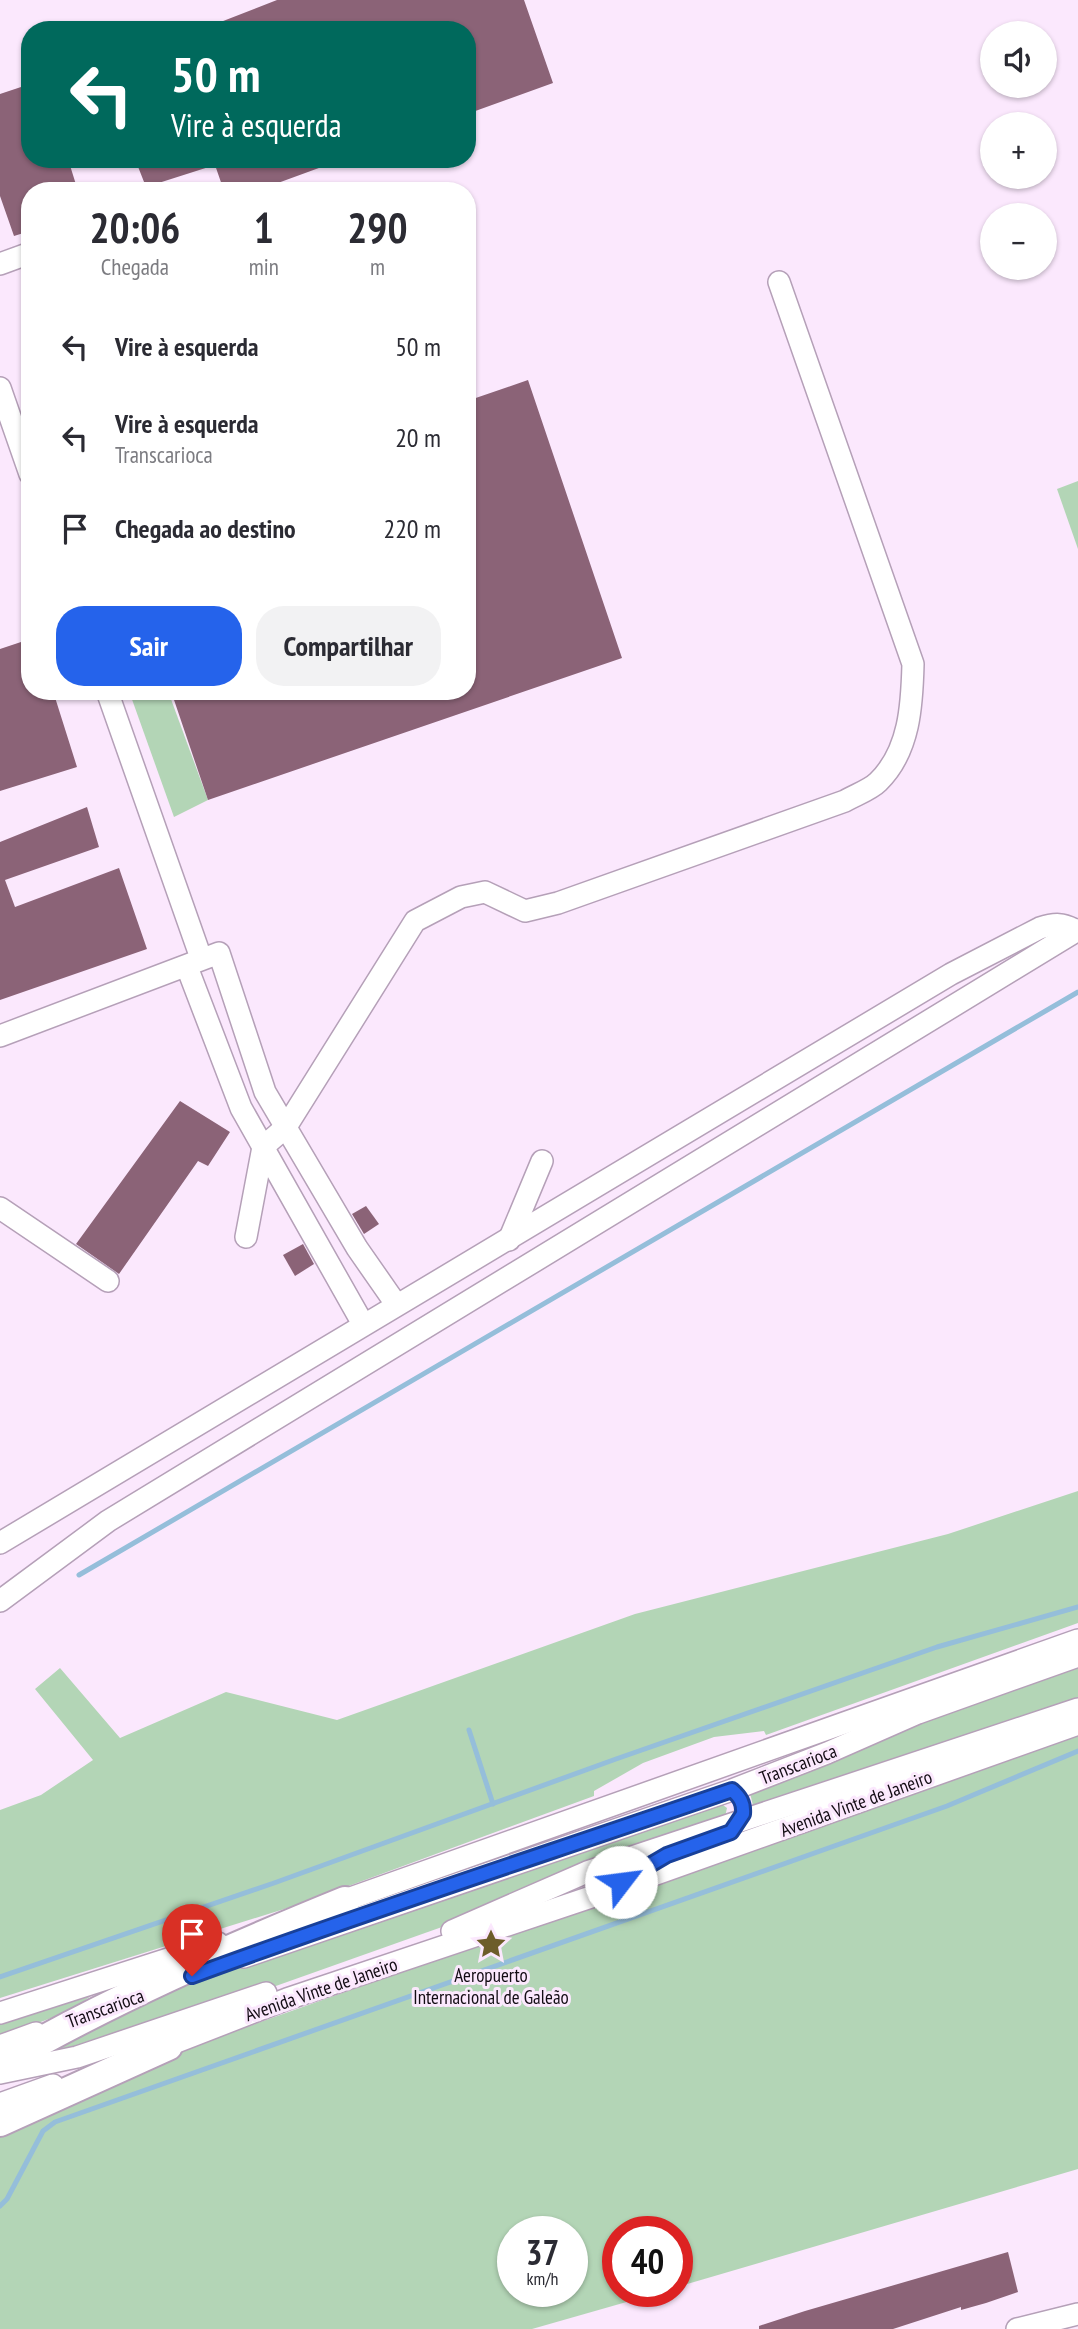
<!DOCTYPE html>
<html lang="pt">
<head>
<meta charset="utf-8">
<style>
  body { margin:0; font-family:"PT Sans Narrow",sans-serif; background:#f2f2f3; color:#2b2b33; height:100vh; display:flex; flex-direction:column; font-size:26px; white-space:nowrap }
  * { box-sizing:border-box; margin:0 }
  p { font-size:23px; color:#7c7c81 }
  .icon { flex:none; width:38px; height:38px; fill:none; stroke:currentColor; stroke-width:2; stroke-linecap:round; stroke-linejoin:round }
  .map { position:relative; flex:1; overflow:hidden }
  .panel { position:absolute; left:21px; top:182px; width:455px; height:518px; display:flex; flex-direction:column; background:#fff; border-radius:28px; box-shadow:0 2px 5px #0004 }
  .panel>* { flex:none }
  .top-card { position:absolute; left:21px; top:21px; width:455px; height:147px; border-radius:28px; box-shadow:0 2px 5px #0004; background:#00695c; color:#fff; overflow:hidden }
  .buttons { position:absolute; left:980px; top:21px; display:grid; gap:14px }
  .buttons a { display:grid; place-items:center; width:77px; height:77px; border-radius:50%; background:#fff; box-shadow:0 2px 5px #0004; font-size:35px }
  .speed { position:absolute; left:497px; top:2216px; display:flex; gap:14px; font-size:35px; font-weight:700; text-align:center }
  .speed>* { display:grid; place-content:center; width:91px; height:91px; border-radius:50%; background:#fff; box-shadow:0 2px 5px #0004; line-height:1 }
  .speed small { font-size:18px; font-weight:400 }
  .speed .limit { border:10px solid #d22; background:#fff; color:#111 }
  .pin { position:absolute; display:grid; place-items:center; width:60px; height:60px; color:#fff; margin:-72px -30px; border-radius:50% 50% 50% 0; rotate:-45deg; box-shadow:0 0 7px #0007 }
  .pin .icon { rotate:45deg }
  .me { position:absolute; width:77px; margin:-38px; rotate:60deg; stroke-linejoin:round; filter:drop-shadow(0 0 5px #0008) }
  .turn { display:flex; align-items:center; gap:24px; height:147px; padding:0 35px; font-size:32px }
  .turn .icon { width:91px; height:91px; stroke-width:2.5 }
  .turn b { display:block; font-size:49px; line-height:60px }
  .eta { display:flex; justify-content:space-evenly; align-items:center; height:119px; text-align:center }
  .eta b { font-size:42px; font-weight:800; line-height:49px }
  .action { display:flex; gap:14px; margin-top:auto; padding:14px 35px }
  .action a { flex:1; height:80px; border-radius:28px; background:#2563eb; color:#fff; font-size:28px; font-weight:800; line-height:80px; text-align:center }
  .action a+a { background:#f2f2f3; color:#2b2b33 }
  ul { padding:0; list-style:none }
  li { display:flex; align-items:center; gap:21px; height:91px; padding:0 35px }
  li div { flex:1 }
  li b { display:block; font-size:26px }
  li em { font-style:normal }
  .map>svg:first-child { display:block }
  .green { fill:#b3d5b6; fill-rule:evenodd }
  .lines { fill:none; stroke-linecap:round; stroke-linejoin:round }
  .stream { stroke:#95beda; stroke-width:5 }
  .building { fill:#8b6377 }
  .minor-casing { stroke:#b5a0b8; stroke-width:24 }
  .major-casing { stroke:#b5a0b8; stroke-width:32 }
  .minor { stroke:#fff; stroke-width:21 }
  .major { stroke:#fff; stroke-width:28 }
  .route-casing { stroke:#184099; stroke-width:18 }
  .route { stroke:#2563eb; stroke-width:12 }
  .labels { text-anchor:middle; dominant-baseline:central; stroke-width:6; stroke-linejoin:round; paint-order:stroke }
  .street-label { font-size:19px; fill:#130c14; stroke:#fbe8fd }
  .poi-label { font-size:19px; fill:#130c14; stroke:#fbe8fd }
</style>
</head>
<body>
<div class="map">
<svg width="1078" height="2329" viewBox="0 0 1078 2329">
  <rect width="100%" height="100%" fill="#fbe8fd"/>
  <g class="green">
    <polygon points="1078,481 1078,549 1057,489"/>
    <polygon points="129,691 168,691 208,800 174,817"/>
    <polygon points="1078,1491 1078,1623 766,1735 764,1731 714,1737 643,1763 594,1791 594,1796 297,1905 0,1998 0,1810 41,1795 93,1760 35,1689 60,1668 120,1738 226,1692 337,1720 635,1614 948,1534"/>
    <polygon points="1078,1660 1078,1703 754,1810 750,1793 816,1763"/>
    <path d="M1078,1732V2169L677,2287V2231H618V2291H665L532,2329H0V2126L193,2046ZM513,2231H572V2291H513Z"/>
    <polygon points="716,1800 727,1808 725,1817 456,1922 273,1987 141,2032 18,2062 134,1999"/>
    <path d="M94,1993C69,2016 32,2024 0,2036V2018Z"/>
  </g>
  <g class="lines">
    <g class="stream">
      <polyline points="79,1575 1078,992"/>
      <polyline points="469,1730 493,1804"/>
      <polyline points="0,1977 274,1883 616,1759 937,1647 1078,1607"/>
      <polyline points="0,2206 7,2199 43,2131 55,2122 947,1806 1078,1751"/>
    </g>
  </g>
  <g class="building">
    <polygon points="277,0 524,0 553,83 467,114 467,30 200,30"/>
    <polygon points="30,84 30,159 68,159 78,191 30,191 30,231 14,236 0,196 0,94"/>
    <polygon points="135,159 338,159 338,161 256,191 224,191 215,165 146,187"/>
    <polygon points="528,380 622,658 208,800 171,691 467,691 467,401"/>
    <polygon points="30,639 30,691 53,691 77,767 0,791 0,649"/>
    <polygon points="87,807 99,847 5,880 15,907 119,868 147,949 0,1000 0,842"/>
    <polygon points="180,1101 230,1132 208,1166 198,1161 119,1274 76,1244"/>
    <polygon points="366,1206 379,1224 364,1234 352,1214"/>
    <polygon points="303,1244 314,1264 295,1276 283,1255"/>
    <polygon points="1008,2252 1018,2292 986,2303 961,2310 961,2307 893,2329 759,2329 759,2326 805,2311"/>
  </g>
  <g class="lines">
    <g class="minor-casing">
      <g id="minor">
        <polyline points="0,264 30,253"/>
        <polyline points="0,388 30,474"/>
        <polyline points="107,691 201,958"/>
        <polyline points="187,967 241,1108 363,1324"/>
        <polyline points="0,1036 219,953 265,1092 357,1248 396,1304"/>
        <polyline points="0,1208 108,1281"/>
        <path d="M246,1237L263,1147L286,1127L415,921L461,897L485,892L525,911L558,903L845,801C855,795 870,790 878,782C910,751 912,704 913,664L779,282"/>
        <polyline points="509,1240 542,1161"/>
        <path d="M0,1543L951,974L1040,928C1055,923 1063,923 1077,931"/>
        <polyline points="0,1601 108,1521 1078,930"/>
        <polyline points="331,1905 1078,1640"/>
        <polyline points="452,1931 587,1872 1078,1709"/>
        <polyline points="244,1957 732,1790 827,1753 918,1713 1078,1656"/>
        <polyline points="0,2013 218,1943"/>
        <polyline points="0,2046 36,2033"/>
        <polyline points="156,2050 287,1999 597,1895 1078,1724"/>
        <polyline points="0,2073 77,2057 266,1993"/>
        <polyline points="0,2104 53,2085"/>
        <polyline points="1017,2329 1078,2314"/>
      </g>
    </g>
    <g class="major-casing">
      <g id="major">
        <path d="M0,2064C111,2000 227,1949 345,1901"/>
        <polyline points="0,2122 168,2046"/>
      </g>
    </g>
    <use href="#minor" class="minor"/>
    <use href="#major" class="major"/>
  </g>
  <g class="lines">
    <g class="route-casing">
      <path id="route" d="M192,1976C371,1910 552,1852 732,1790C740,1797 744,1803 743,1814L731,1832L667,1855L621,1882"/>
    </g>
    <use href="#route" class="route"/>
  </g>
  <defs>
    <g id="sight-bare" transform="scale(2.415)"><path d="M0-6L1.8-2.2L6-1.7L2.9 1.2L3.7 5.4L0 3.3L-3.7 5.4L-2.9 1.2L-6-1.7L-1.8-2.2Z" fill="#6d5d2a" stroke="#fbe8fd" stroke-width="2.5" paint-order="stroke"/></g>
  </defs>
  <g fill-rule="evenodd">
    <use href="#sight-bare" x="491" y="1944"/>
  </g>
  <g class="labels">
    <g class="street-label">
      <text transform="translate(798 1764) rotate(-21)">Transcarioca</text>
      <text transform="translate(856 1803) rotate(-20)">Avenida Vinte de Janeiro</text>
      <text transform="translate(321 1989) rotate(-19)">Avenida Vinte de Janeiro</text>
      <text transform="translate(105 2008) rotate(-20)">Transcarioca</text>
    </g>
    <g class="poi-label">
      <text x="491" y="1975">Aeropuerto<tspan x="491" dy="22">Internacional de Galeão</tspan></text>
    </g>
  </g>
</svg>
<div class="buttons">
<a><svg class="icon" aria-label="sound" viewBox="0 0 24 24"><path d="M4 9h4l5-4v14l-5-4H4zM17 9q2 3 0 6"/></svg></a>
<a>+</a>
<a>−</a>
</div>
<div class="speed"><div>37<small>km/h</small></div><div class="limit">40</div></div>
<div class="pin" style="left:192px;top:1976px;background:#d93025"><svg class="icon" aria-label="arrive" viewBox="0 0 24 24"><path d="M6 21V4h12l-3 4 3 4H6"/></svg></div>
<svg class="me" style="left:621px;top:1882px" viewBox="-20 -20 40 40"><circle r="19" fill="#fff"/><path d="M0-13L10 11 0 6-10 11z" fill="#2563eb"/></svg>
<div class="top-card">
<div class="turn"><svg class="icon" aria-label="left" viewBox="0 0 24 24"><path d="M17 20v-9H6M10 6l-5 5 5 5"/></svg><div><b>50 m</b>Vire à esquerda</div></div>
</div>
<section class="panel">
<div class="eta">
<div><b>20:06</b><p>Chegada</p></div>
<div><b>1</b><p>min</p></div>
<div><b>290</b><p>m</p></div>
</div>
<ul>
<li><svg class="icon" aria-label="left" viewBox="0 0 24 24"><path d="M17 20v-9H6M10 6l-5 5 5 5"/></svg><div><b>Vire à esquerda</b></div><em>50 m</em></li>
<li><svg class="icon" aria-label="left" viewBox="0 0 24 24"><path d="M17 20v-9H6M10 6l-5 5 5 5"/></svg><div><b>Vire à esquerda</b><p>Transcarioca</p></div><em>20 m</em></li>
<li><svg class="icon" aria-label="arrive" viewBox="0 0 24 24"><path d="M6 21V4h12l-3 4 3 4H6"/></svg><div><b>Chegada ao destino</b></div><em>220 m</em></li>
</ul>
<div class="action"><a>Sair</a><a>Compartilhar</a></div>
</section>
</div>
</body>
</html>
